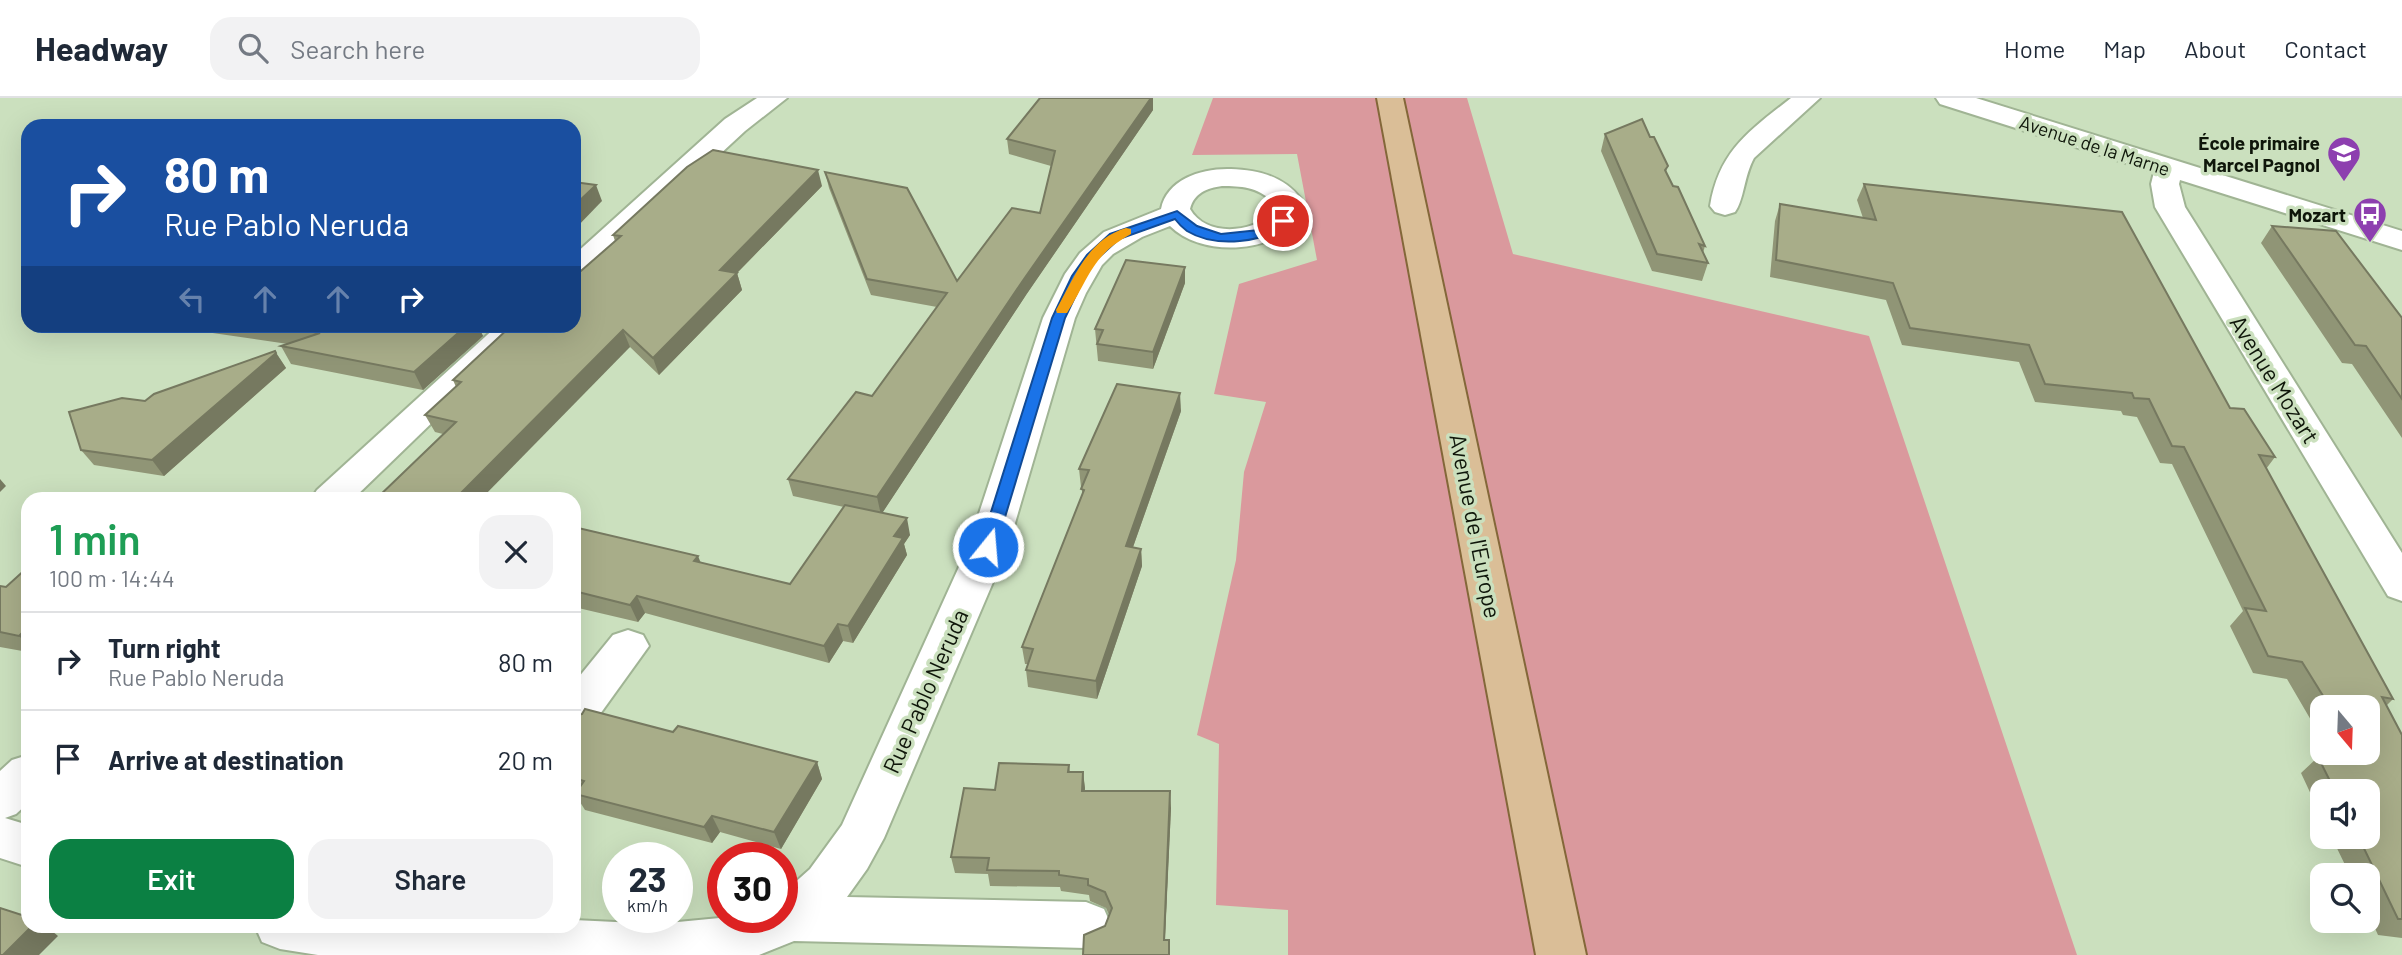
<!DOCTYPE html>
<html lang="en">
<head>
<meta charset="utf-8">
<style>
  body { margin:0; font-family:Barlow,sans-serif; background:#f2f2f3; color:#1f2937; height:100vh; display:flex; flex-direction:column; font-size:26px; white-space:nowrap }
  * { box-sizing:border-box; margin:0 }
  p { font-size:23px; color:#747a83 }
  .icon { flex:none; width:38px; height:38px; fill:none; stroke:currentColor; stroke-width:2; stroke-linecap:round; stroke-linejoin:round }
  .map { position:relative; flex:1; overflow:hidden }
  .sheet { position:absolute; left:21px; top:394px; width:560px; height:441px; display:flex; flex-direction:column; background:#fff; border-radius:21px; box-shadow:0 7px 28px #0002 }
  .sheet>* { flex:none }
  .banner { position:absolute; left:21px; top:21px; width:560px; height:214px; border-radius:21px; box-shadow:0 7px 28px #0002; background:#1a4fa0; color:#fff; overflow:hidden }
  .needle { width:46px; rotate:161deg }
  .tools { position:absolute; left:2310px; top:597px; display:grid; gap:14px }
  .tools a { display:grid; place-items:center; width:70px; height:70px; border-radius:14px; background:#fff; box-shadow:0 7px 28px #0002; font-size:35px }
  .speed { position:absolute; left:602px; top:744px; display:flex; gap:14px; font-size:35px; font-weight:700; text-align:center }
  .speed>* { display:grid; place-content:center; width:91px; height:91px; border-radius:50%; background:#fff; box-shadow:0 7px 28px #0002; line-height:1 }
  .speed small { font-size:18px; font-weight:400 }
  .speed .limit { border:10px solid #d22; background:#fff; color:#111 }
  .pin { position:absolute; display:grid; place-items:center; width:60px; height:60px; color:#fff; margin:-30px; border:4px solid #fff; border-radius:50%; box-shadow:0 2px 7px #0007 }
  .me { position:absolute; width:77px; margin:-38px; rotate:17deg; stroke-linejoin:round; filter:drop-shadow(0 0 5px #0008) }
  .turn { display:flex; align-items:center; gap:24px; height:147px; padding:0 28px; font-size:32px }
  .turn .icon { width:91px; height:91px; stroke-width:2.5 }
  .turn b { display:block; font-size:49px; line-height:60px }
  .lanes { display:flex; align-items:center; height:66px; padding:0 28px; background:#0003; justify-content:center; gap:35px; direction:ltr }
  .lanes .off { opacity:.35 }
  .round { display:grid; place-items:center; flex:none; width:74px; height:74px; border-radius:21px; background:#f2f2f3 }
  .headline { display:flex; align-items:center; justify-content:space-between; height:119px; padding:0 28px }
  h1 { font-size:42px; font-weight:600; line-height:52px; color:#1e9e55 }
  .cta { display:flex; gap:14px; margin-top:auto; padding:14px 28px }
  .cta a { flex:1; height:80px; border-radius:21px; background:#0b8043; color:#fff; font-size:28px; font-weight:600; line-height:80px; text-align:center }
  .cta a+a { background:#f2f2f3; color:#1f2937 }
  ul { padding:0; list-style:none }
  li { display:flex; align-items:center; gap:21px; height:98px; padding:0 28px; border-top:2px solid #e0e1e3 }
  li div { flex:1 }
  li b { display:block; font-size:26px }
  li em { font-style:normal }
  header { display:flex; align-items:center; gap:42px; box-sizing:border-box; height:98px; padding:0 35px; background:#fff; border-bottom:2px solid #e0e1e3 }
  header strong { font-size:33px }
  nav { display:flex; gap:38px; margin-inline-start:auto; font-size:24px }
  .search { width:490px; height:63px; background:#f2f2f3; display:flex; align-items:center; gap:18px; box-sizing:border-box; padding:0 24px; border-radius:21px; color:#747a83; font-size:26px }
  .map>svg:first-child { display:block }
  .green { fill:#da999d }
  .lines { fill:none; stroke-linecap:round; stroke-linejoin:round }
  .minor-casing { stroke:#a0b494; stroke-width:4 }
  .primary-casing { stroke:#836739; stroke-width:4 }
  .minor { fill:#fff; fill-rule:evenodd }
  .primary { fill:#dabe97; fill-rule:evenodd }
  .wall { fill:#909576 }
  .shaded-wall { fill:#767960 }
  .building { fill:#a8ad89; stroke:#767960; stroke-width:2 }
  .route { fill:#1a73e8; stroke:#114b97; stroke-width:2 }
  .slow { fill:#f59e0b }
  .labels { text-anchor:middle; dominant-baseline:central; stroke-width:7; stroke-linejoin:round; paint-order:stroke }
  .far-poi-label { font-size:19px; font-weight:bold; fill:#0f160a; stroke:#cbe0be; text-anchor:end }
  .far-street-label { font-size:19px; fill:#0f160a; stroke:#cbe0be }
  .street-label { font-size:23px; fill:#0f160a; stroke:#cbe0be }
</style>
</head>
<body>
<header>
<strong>Headway</strong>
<div class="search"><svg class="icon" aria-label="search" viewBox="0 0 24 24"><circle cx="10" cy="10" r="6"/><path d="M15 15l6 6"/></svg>Search here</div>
<nav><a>Home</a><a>Map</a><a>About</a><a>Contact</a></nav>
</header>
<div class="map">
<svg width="2402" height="857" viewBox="0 0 2402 857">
  <rect width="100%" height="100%" fill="#cbe0be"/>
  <polygon class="green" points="1213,0 1467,0 1513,156 1869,238 2077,857 1288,857 1288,812 1216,807 1219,646 1197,637 1236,462 1244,374 1266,304 1214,296 1239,186 1317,162 1297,56 1192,57"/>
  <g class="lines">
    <g class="minor-casing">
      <g id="minor">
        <polygon points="757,0 787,0 745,33 585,181 574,183 574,157 725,21"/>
        <path d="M1791,0H1820L1754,60C1744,78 1744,102 1735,114L1725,117L1715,114L1710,108C1719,53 1749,33 1791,0Z"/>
        <polygon points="1936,0 1976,0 2402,133 2402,152 2180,82 2179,86 2185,109 2402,455 2402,503 2388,498 2155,109 2151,86 2154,74 1940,6"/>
        <path d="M1231,71C1258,72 1284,78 1301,101L1302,118C1276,156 1202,160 1170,128L1142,139L1113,156L1102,167L1086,195L1075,220L1008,449L884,740L867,771L847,799L1086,804L1104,811L1111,827L1104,843L1086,850L794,843L759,857H318L280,851L262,844L255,828H574V822L657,826L730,819H782V796L810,771L842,727L968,449L1043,220L1065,176L1080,155L1104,134L1161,111C1167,81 1202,70 1231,71ZM1222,88C1241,88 1257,89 1272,103V116C1251,135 1206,139 1190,111C1194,95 1207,90 1222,88Z"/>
        <polygon points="497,228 532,228 353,401 311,401 317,392"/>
        <polygon points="628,532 643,537 649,548 590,630 574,635 574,585 613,537"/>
        <polygon points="28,657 28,705 16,716 5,720 28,727 28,769 0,760 0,673 12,662"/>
      </g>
    </g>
    <g class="primary-casing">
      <polygon id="primary" points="1377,0 1403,0 1586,857 1536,857"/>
    </g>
    <use href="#minor" class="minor"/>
    <use href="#primary" class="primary"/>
  </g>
  <g class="wall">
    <polygon points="1040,0 1153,0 1153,12 1026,197 882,415 910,437 904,446 907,457 853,545 843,543 829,565 645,515 638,524 574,509 574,429 701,465 790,486 844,409 793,398 788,381 872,298 937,209 871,197 829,90 825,74 957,183 1040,115 1051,68 1009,56 1007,41"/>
    <polygon points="1605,36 1650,39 1668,68 1666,74 1673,88 1705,148 1703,155 1708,165 1702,183 1652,173 1601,53"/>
    <polygon points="1864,86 2230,310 2275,359 2266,371 2393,601 2386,608 2402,637 2402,840 2378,837 2368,815 2368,777 2350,777 2331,738 2368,738 2368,693 2322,693 2322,720 2301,675 2318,659 2334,661 2330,654 2368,654 2368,609 2322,609 2322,641 2287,581 2253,575 2230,528 2243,513 2172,366 2160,365 2137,319 2123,317 2121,313 2035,304 2019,264 1902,247 1886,202 1770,179 1775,123 1780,106 1863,120 1857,102"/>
    <polygon points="822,88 737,175 742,192 659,277 630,249 443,336 435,334 425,317 456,289 453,282 518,229 615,143 613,137"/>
    <polygon points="2272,128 2402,220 2402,340 2352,266 2342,265 2261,145"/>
    <polygon points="1185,169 1185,185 1153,271 1098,263 1095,231"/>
    <polygon points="164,228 478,228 483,238 423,292 291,266 281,248 288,246"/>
    <polygon points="275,253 286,270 164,378 94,367 81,352 145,303"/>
    <polygon points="1181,313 1133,449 1141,451 1142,468 1097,601 1028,589 1026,572 1028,566 1025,566 1022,549 1082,398 1082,389 1081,389 1079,371"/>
    <polygon points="28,469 28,554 0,549 0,488 6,489"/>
    <polygon points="574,617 673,634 817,664 822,681 781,751 720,734 712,745 585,712 575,696 576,694 574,694"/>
    <polygon points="1069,667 1070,674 1083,674 1085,693 1171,710 1165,842 1170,857 1105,828 1109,817 1106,810 1090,803 1089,797 1061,793 1060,789 990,788 988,776 955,775 951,759 995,692"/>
  </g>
  <g class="shaded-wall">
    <polygon points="1151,0 1153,0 1153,12 1026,197 881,417 877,399 1024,181"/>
    <polygon points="818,72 822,88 737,175 742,192 659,277 653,260 720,172"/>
    <polygon points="596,87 602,103 574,132 574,108"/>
    <polygon points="1185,169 1185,185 1153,271 1153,254"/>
    <polygon points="466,228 478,228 483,238 423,292 414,274"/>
    <polygon points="623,232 630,249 481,401 455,401"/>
    <polygon points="276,255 286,270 164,378 152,362"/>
    <polygon points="1180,295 1181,313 1127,466 1126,448"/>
    <polygon points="0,381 6,388 0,394"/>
    <polygon points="907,420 910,437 904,446 907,457 853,545 848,528 894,438"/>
    <polygon points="1141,451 1142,468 1097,601 1096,583"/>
    <polygon points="698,458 705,475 694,463"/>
    <polygon points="637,498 645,515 638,524 630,507"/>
    <polygon points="838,526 843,543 829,565 824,548"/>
    <polygon points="28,529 28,547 19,538"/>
    <polygon points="817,664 822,681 781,751 774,734"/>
    <polygon points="1083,674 1085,690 1084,709 1082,693"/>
    <polygon points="1170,693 1171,710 1164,857 1164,842"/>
    <polygon points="712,718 720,734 712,745 704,729"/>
    <polygon points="32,828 46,828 58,838 39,857 3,857"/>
  </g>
  <g class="building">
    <polygon points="1040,0 1151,0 1024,181 877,399 788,381 856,294 872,298 947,195 867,181 825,74 907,90 957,183 1012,110 1040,115 1055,53 1007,41"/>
    <polygon points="1642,21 1650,39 1654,39 1668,68 1665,72 1673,88 1678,89 1705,148 1699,146 1708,165 1657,156 1605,36"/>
    <polygon points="713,52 818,72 720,172 737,175 653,260 623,232 455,401 376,401 456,324 425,317 461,284 453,282 511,228 518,229 520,228 574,228 574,179 621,138 613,137 687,69"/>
    <polygon points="574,84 596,87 574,108"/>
    <polygon points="1864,86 2122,114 2230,310 2244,311 2275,359 2259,357 2393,601 2382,599 2402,637 2402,821 2398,821 2358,738 2368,738 2368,693 2335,693 2318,659 2364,665 2358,654 2368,654 2368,609 2330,609 2302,564 2268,558 2245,510 2266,513 2184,349 2172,348 2149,301 2134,300 2132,295 2045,286 2029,247 1910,230 1893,185 1776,162 1780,106 1876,122"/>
    <polygon points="2272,128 2336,133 2402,220 2402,301 2366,248 2355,247"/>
    <polygon points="1126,162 1185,169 1153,254 1097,246 1103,232 1095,231"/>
    <polygon points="270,228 466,228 414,274 281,248 320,235"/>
    <polygon points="275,253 276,255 152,362 81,352 69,314 122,300 145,303 154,296"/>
    <polygon points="1117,286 1180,295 1126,448 1141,451 1096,583 1026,572 1033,551 1022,549 1084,392 1081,391 1089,372 1079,371"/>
    <polygon points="845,407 907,420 894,438 903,440 848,528 838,526 824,548 637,498 630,507 574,493 574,429 698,458 694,463 790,486"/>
    <polygon points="28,469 28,529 19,538 0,534 0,488 6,489"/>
    <polygon points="585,611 673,634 678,628 817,664 774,734 712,718 704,729 575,696 584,683 574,680 574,617 582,616"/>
    <polygon points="999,665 1069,667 1068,674 1083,674 1082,693 1170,693 1164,842 1169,842 1169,857 1083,857 1084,837 1105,828 1112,810 1105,794 1088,787 1088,781 1059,777 1059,773 987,772 989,760 951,759 964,690 995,692"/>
    <polygon points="0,810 28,819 28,828 32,828 3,857 0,857"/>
  </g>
  <path class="route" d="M1177,113L1197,128L1221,136L1259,132L1283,120L1289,123C1266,146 1215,150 1187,133C1183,130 1178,125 1175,121L1119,141L1096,162L1085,178L1065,220L996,449L988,455L983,453L980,449L1052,220L1072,178L1087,157L1110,136Z"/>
  <path class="slow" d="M1126,130L1131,131V136C1091,158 1090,179 1067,215H1057L1056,212C1074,180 1088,141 1126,130Z"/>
  <defs>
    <g id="school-pin" transform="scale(1.75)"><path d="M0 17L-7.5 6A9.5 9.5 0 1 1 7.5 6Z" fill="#8d3faf" stroke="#cbe0be"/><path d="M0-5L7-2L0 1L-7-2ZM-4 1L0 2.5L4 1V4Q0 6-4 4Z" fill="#fff"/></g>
    <g id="bus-pin" transform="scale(1.75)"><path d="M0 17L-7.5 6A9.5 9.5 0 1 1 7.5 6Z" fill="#8d3faf" stroke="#cbe0be"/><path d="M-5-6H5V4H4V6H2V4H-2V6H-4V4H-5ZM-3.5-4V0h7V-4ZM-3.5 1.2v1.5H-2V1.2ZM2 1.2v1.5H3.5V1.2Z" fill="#fff"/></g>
  </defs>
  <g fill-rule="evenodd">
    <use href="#school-pin" x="2344" y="55"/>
    <use href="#bus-pin" x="2370" y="116"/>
  </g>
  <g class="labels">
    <g class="far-poi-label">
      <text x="2320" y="44">École primaire<tspan x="2320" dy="22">Marcel Pagnol</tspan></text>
      <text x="2346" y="116">Mozart</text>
    </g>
    <g class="far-street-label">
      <text transform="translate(2095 47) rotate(18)">Avenue de la Marne</text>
    </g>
    <g class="street-label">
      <text transform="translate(2275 281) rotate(58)">Avenue Mozart</text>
      <text transform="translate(1476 428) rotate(79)">Avenue de l'Europe</text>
      <text transform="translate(925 593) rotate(-66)">Rue Pablo Neruda</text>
    </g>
  </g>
</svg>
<div class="tools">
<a><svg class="needle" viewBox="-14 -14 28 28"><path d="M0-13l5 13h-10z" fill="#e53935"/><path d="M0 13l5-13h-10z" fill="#747a83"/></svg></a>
<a><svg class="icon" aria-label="sound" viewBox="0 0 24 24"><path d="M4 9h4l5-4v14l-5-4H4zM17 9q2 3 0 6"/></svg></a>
<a><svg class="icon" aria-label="search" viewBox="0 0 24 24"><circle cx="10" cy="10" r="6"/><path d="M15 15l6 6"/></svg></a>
</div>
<div class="speed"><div>23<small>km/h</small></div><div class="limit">30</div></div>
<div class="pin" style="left:1283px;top:123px;background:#d93025"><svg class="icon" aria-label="arrive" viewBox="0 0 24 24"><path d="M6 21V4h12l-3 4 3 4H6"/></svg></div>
<svg class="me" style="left:988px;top:449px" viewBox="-20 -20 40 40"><circle r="17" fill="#1a73e8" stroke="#fff" stroke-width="3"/><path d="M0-11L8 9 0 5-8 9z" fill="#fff"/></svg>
<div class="banner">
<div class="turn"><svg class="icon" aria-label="right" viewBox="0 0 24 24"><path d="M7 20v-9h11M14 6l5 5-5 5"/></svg><div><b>80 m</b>Rue Pablo Neruda</div></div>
<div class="lanes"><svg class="icon off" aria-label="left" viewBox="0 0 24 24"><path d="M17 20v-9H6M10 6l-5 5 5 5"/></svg><svg class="icon off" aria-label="ahead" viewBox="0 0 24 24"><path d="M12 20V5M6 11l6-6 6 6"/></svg><svg class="icon off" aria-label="ahead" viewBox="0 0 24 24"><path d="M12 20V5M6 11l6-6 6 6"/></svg><svg class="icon" aria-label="right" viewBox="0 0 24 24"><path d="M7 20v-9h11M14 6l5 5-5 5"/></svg></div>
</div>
<section class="sheet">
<div class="headline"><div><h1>1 min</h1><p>100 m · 14:44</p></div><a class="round"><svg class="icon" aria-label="close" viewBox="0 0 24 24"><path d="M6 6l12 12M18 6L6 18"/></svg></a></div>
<ul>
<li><svg class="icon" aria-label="right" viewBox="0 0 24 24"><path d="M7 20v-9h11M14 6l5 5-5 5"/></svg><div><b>Turn right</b><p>Rue Pablo Neruda</p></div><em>80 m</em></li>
<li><svg class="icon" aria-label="arrive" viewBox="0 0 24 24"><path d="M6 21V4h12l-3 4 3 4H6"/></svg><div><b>Arrive at destination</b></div><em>20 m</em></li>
</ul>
<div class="cta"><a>Exit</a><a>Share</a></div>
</section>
</div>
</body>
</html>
